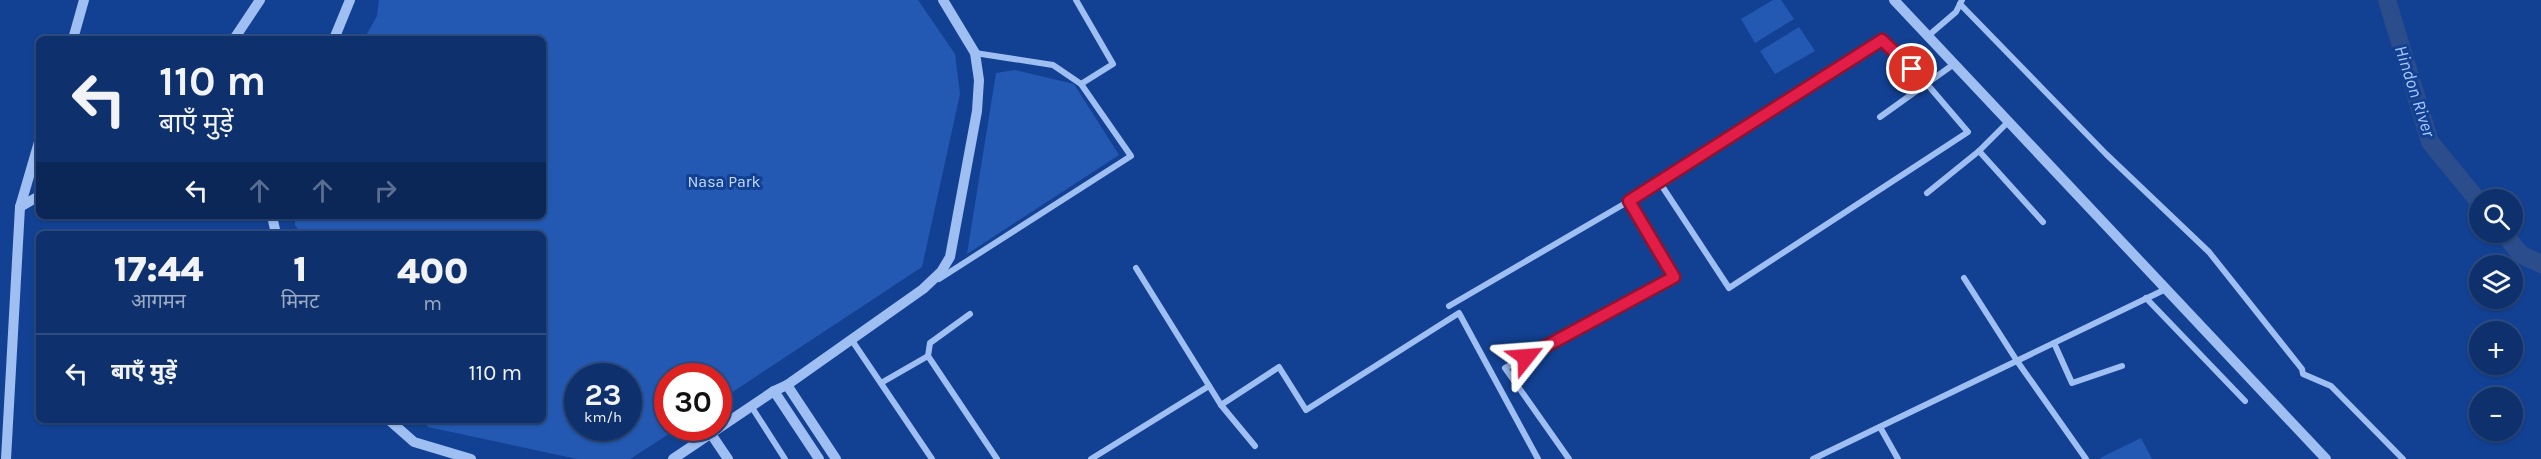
<!DOCTYPE html>
<html lang="hi">
<head>
<meta charset="utf-8">
<style>
  body { margin:0; font-family:Karla,"Noto Sans Devanagari",sans-serif; background:#173973; color:#f1f3f6; height:100vh; display:flex; flex-direction:column; font-size:22px; white-space:nowrap }
  * { box-sizing:border-box; margin:0 }
  p { font-size:20px; color:#9ba9c2 }
  .icon { flex:none; width:33px; height:33px; fill:none; stroke:currentColor; stroke-width:2; stroke-linecap:round; stroke-linejoin:round }
  .map { position:relative; flex:1; overflow:hidden }
  .details { position:absolute; left:36px; top:231px; width:510px; height:192px; display:flex; flex-direction:column; background:#0e316e; border-radius:9px; box-shadow:0 2px 4px #0004,0 0 0 2px #2e4c81 }
  .details>* { flex:none }
  .banner { position:absolute; left:36px; top:36px; width:510px; height:183px; border-radius:9px; box-shadow:0 2px 4px #0004,0 0 0 2px #2e4c81; background:#0e316e; color:#f1f3f6; overflow:hidden }
  .controls { position:absolute; left:2469px; top:189px; display:grid; gap:12px }
  .controls a { display:grid; place-items:center; width:54px; height:54px; border-radius:50%; background:#0e316e; box-shadow:0 2px 4px #0004,0 0 0 2px #2e4c81; font-size:30px }
  .speed { position:absolute; left:564px; top:363px; display:flex; gap:12px; font-size:30px; font-weight:700; text-align:center }
  .speed>* { display:grid; place-content:center; width:78px; height:78px; border-radius:50%; background:#0e316e; box-shadow:0 2px 4px #0004,0 0 0 2px #2e4c81; line-height:1 }
  .speed small { font-size:15px; font-weight:400 }
  .speed .limit { border:9px solid #d22; background:#fff; color:#111 }
  .pin { position:absolute; display:grid; place-items:center; width:51px; height:51px; color:#fff; margin:-26px; border:3px solid #fff; border-radius:50%; box-shadow:0 2px 6px #0007 }
  .me { position:absolute; width:66px; margin:-33px; rotate:62deg; stroke-linejoin:round; filter:drop-shadow(0 0 4px #0008) }
  .turn { display:flex; align-items:center; gap:21px; height:126px; padding:0 24px; font-size:27px }
  .turn .icon { width:78px; height:78px; stroke-width:2.5 }
  .turn b { display:block; font-size:42px; line-height:51px }
  .lanes { display:flex; align-items:center; height:57px; padding:0 24px; background:#0003; justify-content:center; gap:30px; direction:ltr }
  .lanes .off { opacity:.35 }
  .eta { display:flex; justify-content:space-evenly; align-items:center; height:102px; text-align:center }
  .eta b { font-size:36px; font-weight:800; line-height:42px }
  ul { padding:0; list-style:none }
  li { display:flex; align-items:center; gap:18px; height:78px; padding:0 24px; border-top:2px solid #2e4c81 }
  li div { flex:1 }
  li b { display:block; font-size:22px }
  li em { font-style:normal }
  .map>svg:first-child { display:block }
  .green { fill:#2359b2; fill-rule:evenodd }
  .lines { fill:none; stroke-linecap:round; stroke-linejoin:round }
  .river { stroke:#2b4d8b; stroke-width:18 }
  .minor { stroke:#9fbff3; stroke-width:6 }
  .tertiary { stroke:#9fbff3; stroke-width:10 }
  .route-casing { stroke:#92132f; stroke-width:15 }
  .route { stroke:#e11d48; stroke-width:10 }
  .labels { text-anchor:middle; dominant-baseline:central; stroke-width:6; stroke-linejoin:round; paint-order:stroke }
  .park-label { font-size:16px; fill:#c7dbfd; stroke:#124193 }
  .water-label { font-size:18px; font-style:italic; fill:#abc9f9; stroke:#124193 }
</style>
</head>
<body>
<div class="map">
<svg width="2541" height="459" viewBox="0 0 2541 459">
  <rect width="100%" height="100%" fill="#124193"/>
  <g class="green">
    <path d="M379,0H918L955,54L960,94L922,267L719,401L718,376H668V428H678L630,459H577L428,427L423,420H543V234H301L295,225V216H543V39H364L377,16ZM628,376V428H578V376Z"/>
    <polygon points="1773,0 1781,0 1794,19 1755,43 1741,19"/>
    <polygon points="1799,27 1815,51 1775,74 1760,51"/>
    <polygon points="1015,70 1074,84 1119,155 967,254 996,73"/>
    <polygon points="2141,438 2152,459 2101,459 2100,458"/>
  </g>
  <g class="lines">
    <g class="river">
      <polyline points="2387,0 2430,142 2480,203"/>
      <polyline points="2503,232 2520,254 2541,264"/>
    </g>
    <g class="minor">
      <polyline points="1076,0 1113,64 1081,84"/>
      <polyline points="1960,4 2106,154 2209,252 2302,369 2303,374 2331,386 2403,459"/>
      <polyline points="1928,36 1956,12 1962,0"/>
      <polyline points="1880,117 1954,64"/>
      <polyline points="1979,151 2043,222"/>
      <polyline points="1927,193 1979,151 2008,122"/>
      <polyline points="1136,268 1221,405 1279,367 1306,410 1459,313 1538,459"/>
      <polyline points="1964,278 2017,361 2086,459"/>
      <polyline points="939,279 1131,156 1081,84 1053,65 975,53"/>
      <polyline points="2146,298 2245,401"/>
      <polyline points="1449,306 1660,183 1882,40 1927,84 1968,132 1729,288 1660,183"/>
      <polyline points="851,339 932,459"/>
      <polyline points="2054,343 2072,383 2122,366"/>
      <polyline points="928,356 997,459"/>
      <polyline points="881,383 928,356 930,343 970,314"/>
      <polyline points="1221,405 1255,446"/>
      <polyline points="751,406 785,459"/>
      <polyline points="1880,427 1898,459"/>
      <polyline points="1091,459 1209,386"/>
      <polyline points="1569,459 1505,368 1673,277 1629,201"/>
      <polyline points="1813,459 2166,289"/>
    </g>
    <g class="tertiary">
      <polyline points="1894,0 2326,459"/>
      <polyline points="73,39 84,0"/>
      <polyline points="234,39 260,0"/>
      <polyline points="334,39 350,0"/>
      <polyline points="20,207 39,196"/>
      <polyline points="272,216 276,234"/>
      <polyline points="787,385 836,459"/>
      <polyline points="774,391 819,459"/>
      <polyline points="389,420 414,442 471,459"/>
      <polyline points="711,434 728,459"/>
      <polyline points="6,459 20,207 39,142"/>
      <polyline points="673,459 774,391 787,385 923,289 941,272 950,257 977,111 979,80 975,53 943,0"/>
    </g>
  </g>
  <g class="lines">
    <g class="route-casing">
      <polyline id="route" points="1526,357 1674,277 1629,201 1882,40 1912,69"/>
    </g>
    <use href="#route" class="route"/>
  </g>
  <g class="labels">
    <g class="park-label">
      <text x="724" y="181">Nasa Park</text>
    </g>
    <g class="water-label">
      <text transform="translate(2415 91) rotate(72)">Hindon River</text>
    </g>
  </g>
</svg>
<div class="controls">
<a><svg class="icon" aria-label="search" viewBox="0 0 24 24"><circle cx="10" cy="10" r="6"/><path d="M15 15l6 6"/></svg></a>
<a><svg class="icon" aria-label="layers" viewBox="0 0 24 24"><path d="M12 4l9 5-9 5-9-5zM3 14l9 5 9-5"/></svg></a>
<a>+</a>
<a>−</a>
</div>
<div class="speed"><div>23<small>km/h</small></div><div class="limit">30</div></div>
<div class="pin" style="left:1912px;top:69px;background:#d93025"><svg class="icon" aria-label="arrive" viewBox="0 0 24 24"><path d="M6 21V4h12l-3 4 3 4H6"/></svg></div>
<svg class="me" style="left:1526px;top:357px" viewBox="-20 -20 40 40"><path d="M0-17L14 15 0 8-14 15z" fill="#e11d48" stroke="#fff" stroke-width="4"/></svg>
<div class="banner">
<div class="turn"><svg class="icon" aria-label="left" viewBox="0 0 24 24"><path d="M17 20v-9H6M10 6l-5 5 5 5"/></svg><div><b>110 m</b>बाएँ मुड़ें</div></div>
<div class="lanes"><svg class="icon" aria-label="left" viewBox="0 0 24 24"><path d="M17 20v-9H6M10 6l-5 5 5 5"/></svg><svg class="icon off" aria-label="ahead" viewBox="0 0 24 24"><path d="M12 20V5M6 11l6-6 6 6"/></svg><svg class="icon off" aria-label="ahead" viewBox="0 0 24 24"><path d="M12 20V5M6 11l6-6 6 6"/></svg><svg class="icon off" aria-label="right" viewBox="0 0 24 24"><path d="M7 20v-9h11M14 6l5 5-5 5"/></svg></div>
</div>
<section class="details">
<div class="eta">
<div><b>17:44</b><p>आगमन</p></div>
<div><b>1</b><p>मिनट</p></div>
<div><b>400</b><p>m</p></div>
</div>
<ul>
<li><svg class="icon" aria-label="left" viewBox="0 0 24 24"><path d="M17 20v-9H6M10 6l-5 5 5 5"/></svg><div><b>बाएँ मुड़ें</b></div><em>110 m</em></li>
</ul>
</section>
</div>
</body>
</html>
